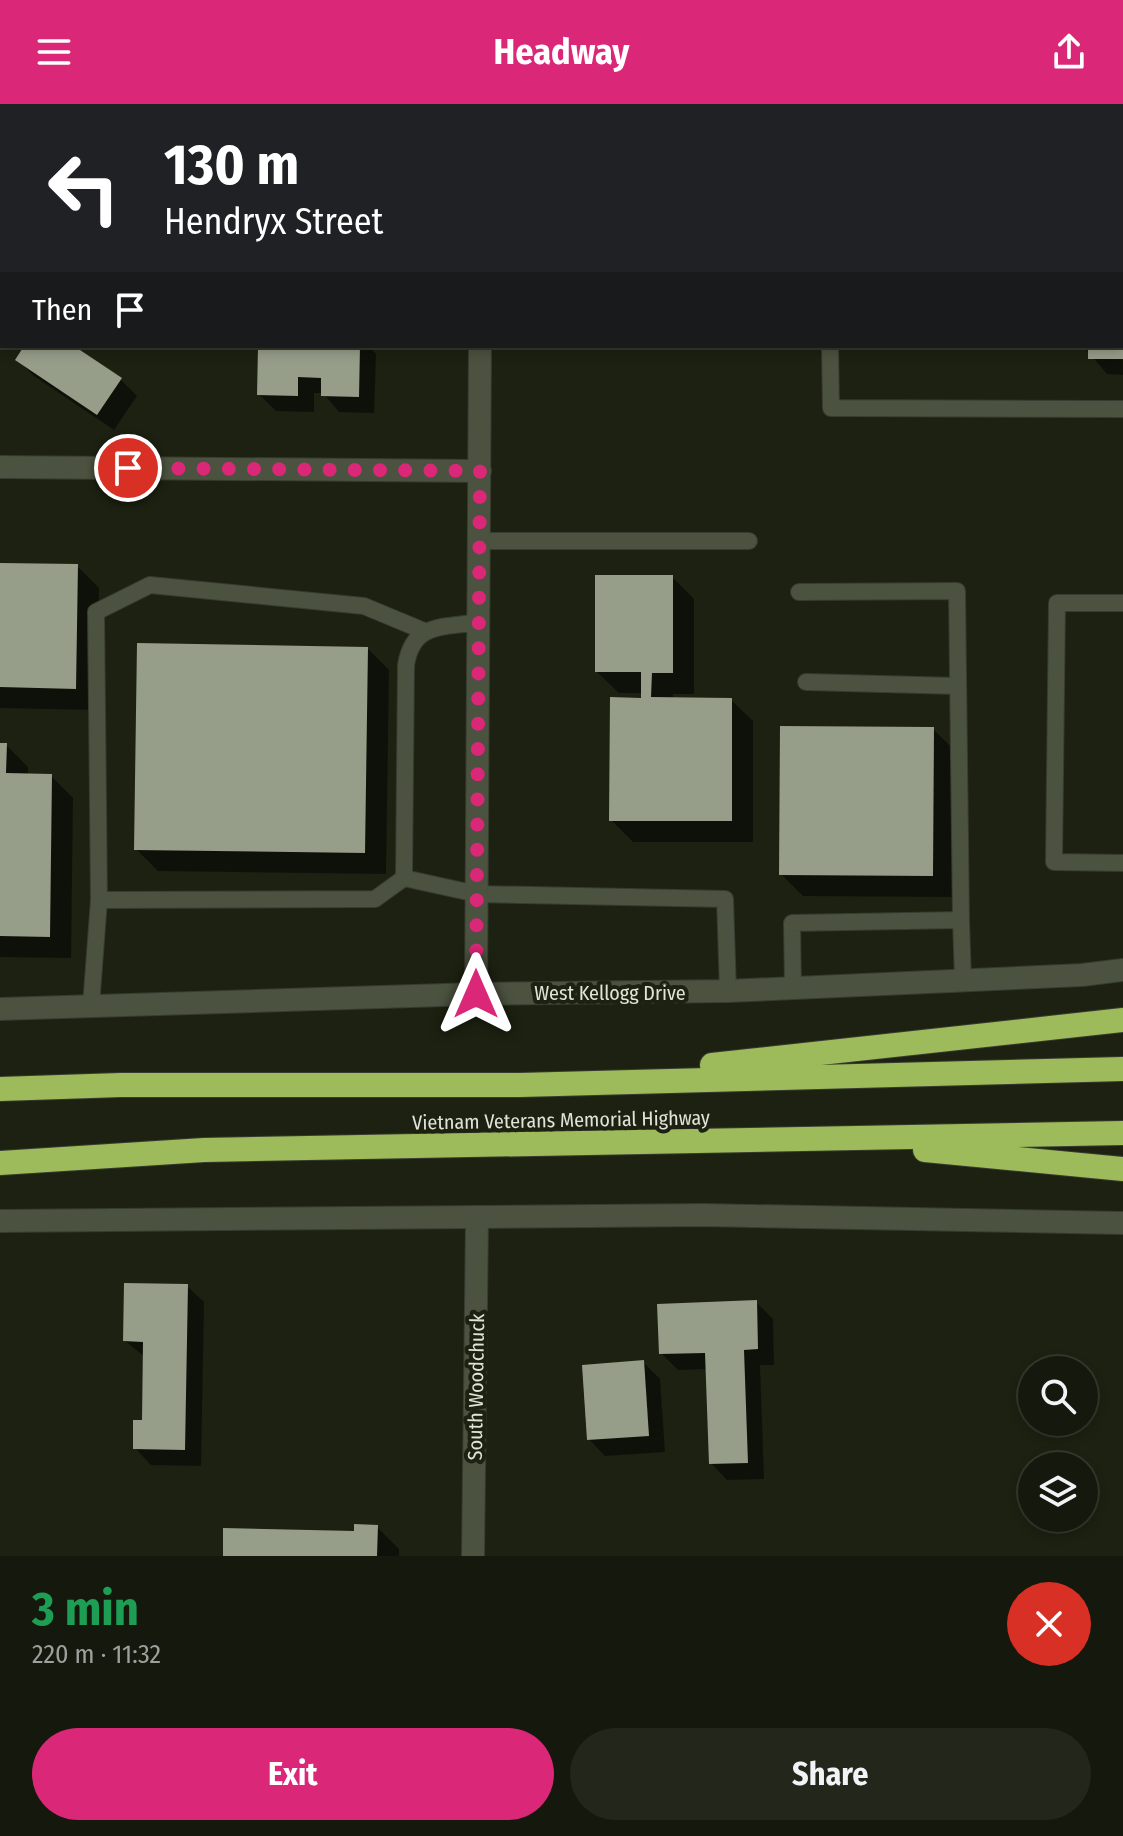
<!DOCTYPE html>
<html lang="en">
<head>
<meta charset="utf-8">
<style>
  body { margin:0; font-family:"Fira Sans Condensed",sans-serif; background:#22261b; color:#f1f3f6; height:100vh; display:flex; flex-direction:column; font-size:30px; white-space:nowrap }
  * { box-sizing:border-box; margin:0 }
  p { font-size:26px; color:#9da09d }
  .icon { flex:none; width:44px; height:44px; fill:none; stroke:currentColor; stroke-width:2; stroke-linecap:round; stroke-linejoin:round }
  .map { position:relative; height:1452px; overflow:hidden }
  .details { display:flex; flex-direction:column; background:#15190d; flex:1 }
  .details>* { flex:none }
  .top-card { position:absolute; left:0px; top:0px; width:1124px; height:244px; box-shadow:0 4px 12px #0003,0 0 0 2px #34382e; background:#202124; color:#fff; overflow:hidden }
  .fabs { position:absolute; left:1018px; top:1252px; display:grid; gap:16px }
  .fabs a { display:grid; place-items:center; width:80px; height:80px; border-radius:50%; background:#15190d; box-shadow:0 4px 12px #0003,0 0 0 2px #34382e; font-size:40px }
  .pin { position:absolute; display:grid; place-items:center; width:68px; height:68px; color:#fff; margin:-34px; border:4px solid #fff; border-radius:50%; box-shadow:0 2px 8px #0007 }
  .me { position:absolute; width:88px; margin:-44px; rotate:0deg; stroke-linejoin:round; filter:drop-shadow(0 0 6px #0008) }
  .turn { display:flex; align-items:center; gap:28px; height:168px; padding:0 32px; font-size:36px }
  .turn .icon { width:104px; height:104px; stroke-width:2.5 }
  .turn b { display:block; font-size:56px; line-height:68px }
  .then { display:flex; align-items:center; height:76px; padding:0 32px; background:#0003; gap:16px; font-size:30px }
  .round { display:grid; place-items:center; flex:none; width:84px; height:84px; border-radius:42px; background:#22261b }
  .head { display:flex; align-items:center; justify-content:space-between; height:136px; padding:0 32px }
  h1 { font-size:48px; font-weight:700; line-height:60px; color:#1e9e55 }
  .primary-button { display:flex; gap:16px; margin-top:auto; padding:16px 32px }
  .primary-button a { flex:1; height:92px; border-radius:48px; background:#db2777; color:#fff; font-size:32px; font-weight:700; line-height:92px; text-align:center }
  .primary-button a+a { background:#22261b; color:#f1f3f6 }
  header { display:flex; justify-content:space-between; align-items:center; height:104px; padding:0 32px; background:#db2777; color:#fff; font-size:36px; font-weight:700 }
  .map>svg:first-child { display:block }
  .shadow { fill:#0007 }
  .building { fill:#969d89 }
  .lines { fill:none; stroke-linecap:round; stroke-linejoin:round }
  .service-casing { stroke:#373b30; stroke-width:18 }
  .minor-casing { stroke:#373b30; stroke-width:24 }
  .secondary-casing { stroke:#373b30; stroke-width:24 }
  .motorway-casing { stroke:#373b30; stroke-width:26 }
  .service { stroke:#4b523f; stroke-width:16 }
  .minor { stroke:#4b523f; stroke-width:22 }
  .secondary { stroke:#4b523f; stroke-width:22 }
  .motorway { stroke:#9dbb5b; stroke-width:24 }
  .route { stroke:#db2777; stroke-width:14; stroke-dasharray:0 25.2 }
  .labels { text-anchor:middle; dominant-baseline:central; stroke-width:8; stroke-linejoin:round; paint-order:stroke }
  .street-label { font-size:20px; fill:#dfe3d8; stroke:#1c2111 }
</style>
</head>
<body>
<header><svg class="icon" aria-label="menu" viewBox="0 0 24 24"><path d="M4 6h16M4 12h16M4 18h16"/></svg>Headway<svg class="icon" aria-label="share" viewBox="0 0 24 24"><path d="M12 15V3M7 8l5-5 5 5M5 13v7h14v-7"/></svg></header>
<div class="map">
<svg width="1123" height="1452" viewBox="0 0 1123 1452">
  <rect width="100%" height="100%" fill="#1c2111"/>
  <g class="shadow">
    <polygon points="14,0 62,0 64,2 14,2"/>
    <polygon points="66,0 121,0 123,2 66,2"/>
    <polygon points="315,0 373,0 315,2"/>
    <rect x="1122" y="35" width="1" height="128"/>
    <polygon points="1122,187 1123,271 1107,270 1083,242 1122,242"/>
    <polygon points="26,242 71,242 120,275 137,292 114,326 34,272 17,255"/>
    <polygon points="260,242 368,242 376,250 374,309 339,308 323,289 314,289 314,308 276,307 259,290"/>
    <polygon points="0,461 77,462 99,484 97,606 0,604"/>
    <polygon points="672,473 694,495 694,590 673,590 673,595 731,596 753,617 753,738 633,738 611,716 643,589 619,589 597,568"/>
    <polygon points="368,545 389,566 386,770 158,767 136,745"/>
    <polygon points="933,625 955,647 954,793 803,792 781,770"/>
    <polygon points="0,641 6,641 28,663 28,672 51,672 73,694 71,854 0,853"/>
    <polygon points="187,1182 204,1198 201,1362 151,1361 135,1344 144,1318 145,1253 125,1237"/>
    <polygon points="756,1198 773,1215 774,1261 760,1261 764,1375 727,1376 711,1359 708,1265 678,1266 661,1249"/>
    <polygon points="643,1258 660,1275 665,1348 605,1352 589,1335"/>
    <polygon points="377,1423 399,1445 399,1452 225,1452"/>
  </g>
  <g class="building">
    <polygon points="24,242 74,242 122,274 97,311 15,256"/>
    <polygon points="258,242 360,242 359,293 321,292 321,274 298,273 298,292 257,291"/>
    <rect x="1088" y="242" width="35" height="13"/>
    <polygon points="0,459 78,460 76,585 0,583"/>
    <polygon points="595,471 673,471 673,569 652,569 651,593 732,594 732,717 609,717 610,593 641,594 641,568 595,568"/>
    <polygon points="137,539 368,543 365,749 134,746"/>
    <polygon points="780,622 934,623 933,772 779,771"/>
    <polygon points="0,639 7,639 6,669 52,670 50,833 0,832"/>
    <polygon points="124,1179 188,1180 185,1346 133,1345 133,1316 142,1316 143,1238 123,1237"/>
    <polygon points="757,1196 758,1245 744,1246 748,1359 709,1360 705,1249 659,1250 657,1200"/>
    <polygon points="644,1256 649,1332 587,1336 582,1261"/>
    <polygon points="354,1420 378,1421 377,1452 223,1452 223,1424 354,1427"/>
  </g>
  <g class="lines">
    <g class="service-casing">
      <g id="service">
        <polyline points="827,0 827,2"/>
        <polyline points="830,242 831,304 1123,305"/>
        <polyline points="480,437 749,437"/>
        <polyline points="799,488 957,487 961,816"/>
        <polyline points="1123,499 1057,499 1054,758 1123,759"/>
        <path d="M480,518C442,524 413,518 406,561L404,774L477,790L725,795L728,887"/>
        <polyline points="806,578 958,582"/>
        <polyline points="99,796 96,508 150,481 364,502 424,527"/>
        <polyline points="793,885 792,819 961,816 963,877"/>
        <polyline points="91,902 99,796 375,795 404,774"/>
      </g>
    </g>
    <g class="minor-casing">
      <g id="minor">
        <polyline points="480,2 480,0"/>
        <polyline points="0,363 480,367"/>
        <polyline points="476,890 480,242"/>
        <polyline points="473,1452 477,1115"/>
      </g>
    </g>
    <g class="secondary-casing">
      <g id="secondary">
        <polyline points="0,905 476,890 728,887 1082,871 1123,866"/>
        <polyline points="0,1117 703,1111 1123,1119"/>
      </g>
    </g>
    <g class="motorway-casing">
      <g id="motorway">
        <polyline points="712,961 1123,916"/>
        <polyline points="0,985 121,981 520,981 1123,965"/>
        <polyline points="925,1046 1123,1065"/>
        <polyline points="0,1059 204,1046 1123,1029"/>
      </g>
    </g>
    <use href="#service" class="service"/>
    <use href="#minor" class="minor"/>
    <use href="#secondary" class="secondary"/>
    <use href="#motorway" class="motorway"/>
  </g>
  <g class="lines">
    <polyline class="route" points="128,364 480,367 476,890"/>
  </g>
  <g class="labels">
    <g class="street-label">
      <text x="610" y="889">West Kellogg Drive</text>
      <text transform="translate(561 1016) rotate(-1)">Vietnam Veterans Memorial Highway</text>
      <text transform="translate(476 1283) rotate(-89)">South Woodchuck</text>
    </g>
  </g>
</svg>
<div class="fabs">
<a><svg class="icon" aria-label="search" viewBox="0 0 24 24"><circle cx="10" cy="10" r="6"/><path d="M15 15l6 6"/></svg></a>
<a><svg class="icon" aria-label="layers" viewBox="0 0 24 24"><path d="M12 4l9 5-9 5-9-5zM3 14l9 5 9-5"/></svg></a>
</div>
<div class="pin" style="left:128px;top:364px;background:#d93025"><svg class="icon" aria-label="arrive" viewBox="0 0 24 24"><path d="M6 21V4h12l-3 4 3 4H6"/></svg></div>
<svg class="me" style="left:476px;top:890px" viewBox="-20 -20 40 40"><path d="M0-17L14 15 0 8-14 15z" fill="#db2777" stroke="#fff" stroke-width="4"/></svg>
<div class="top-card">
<div class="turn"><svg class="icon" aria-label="left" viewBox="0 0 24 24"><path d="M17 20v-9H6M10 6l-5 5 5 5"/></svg><div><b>130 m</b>Hendryx Street</div></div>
<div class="then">Then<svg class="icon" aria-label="arrive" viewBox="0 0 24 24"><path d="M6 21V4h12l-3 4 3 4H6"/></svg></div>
</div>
</div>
<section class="details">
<div class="head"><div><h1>3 min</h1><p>220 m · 11:32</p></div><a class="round" style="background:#d93025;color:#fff"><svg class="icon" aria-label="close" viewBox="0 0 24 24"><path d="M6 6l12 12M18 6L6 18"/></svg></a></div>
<div class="primary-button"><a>Exit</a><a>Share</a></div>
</section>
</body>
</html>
